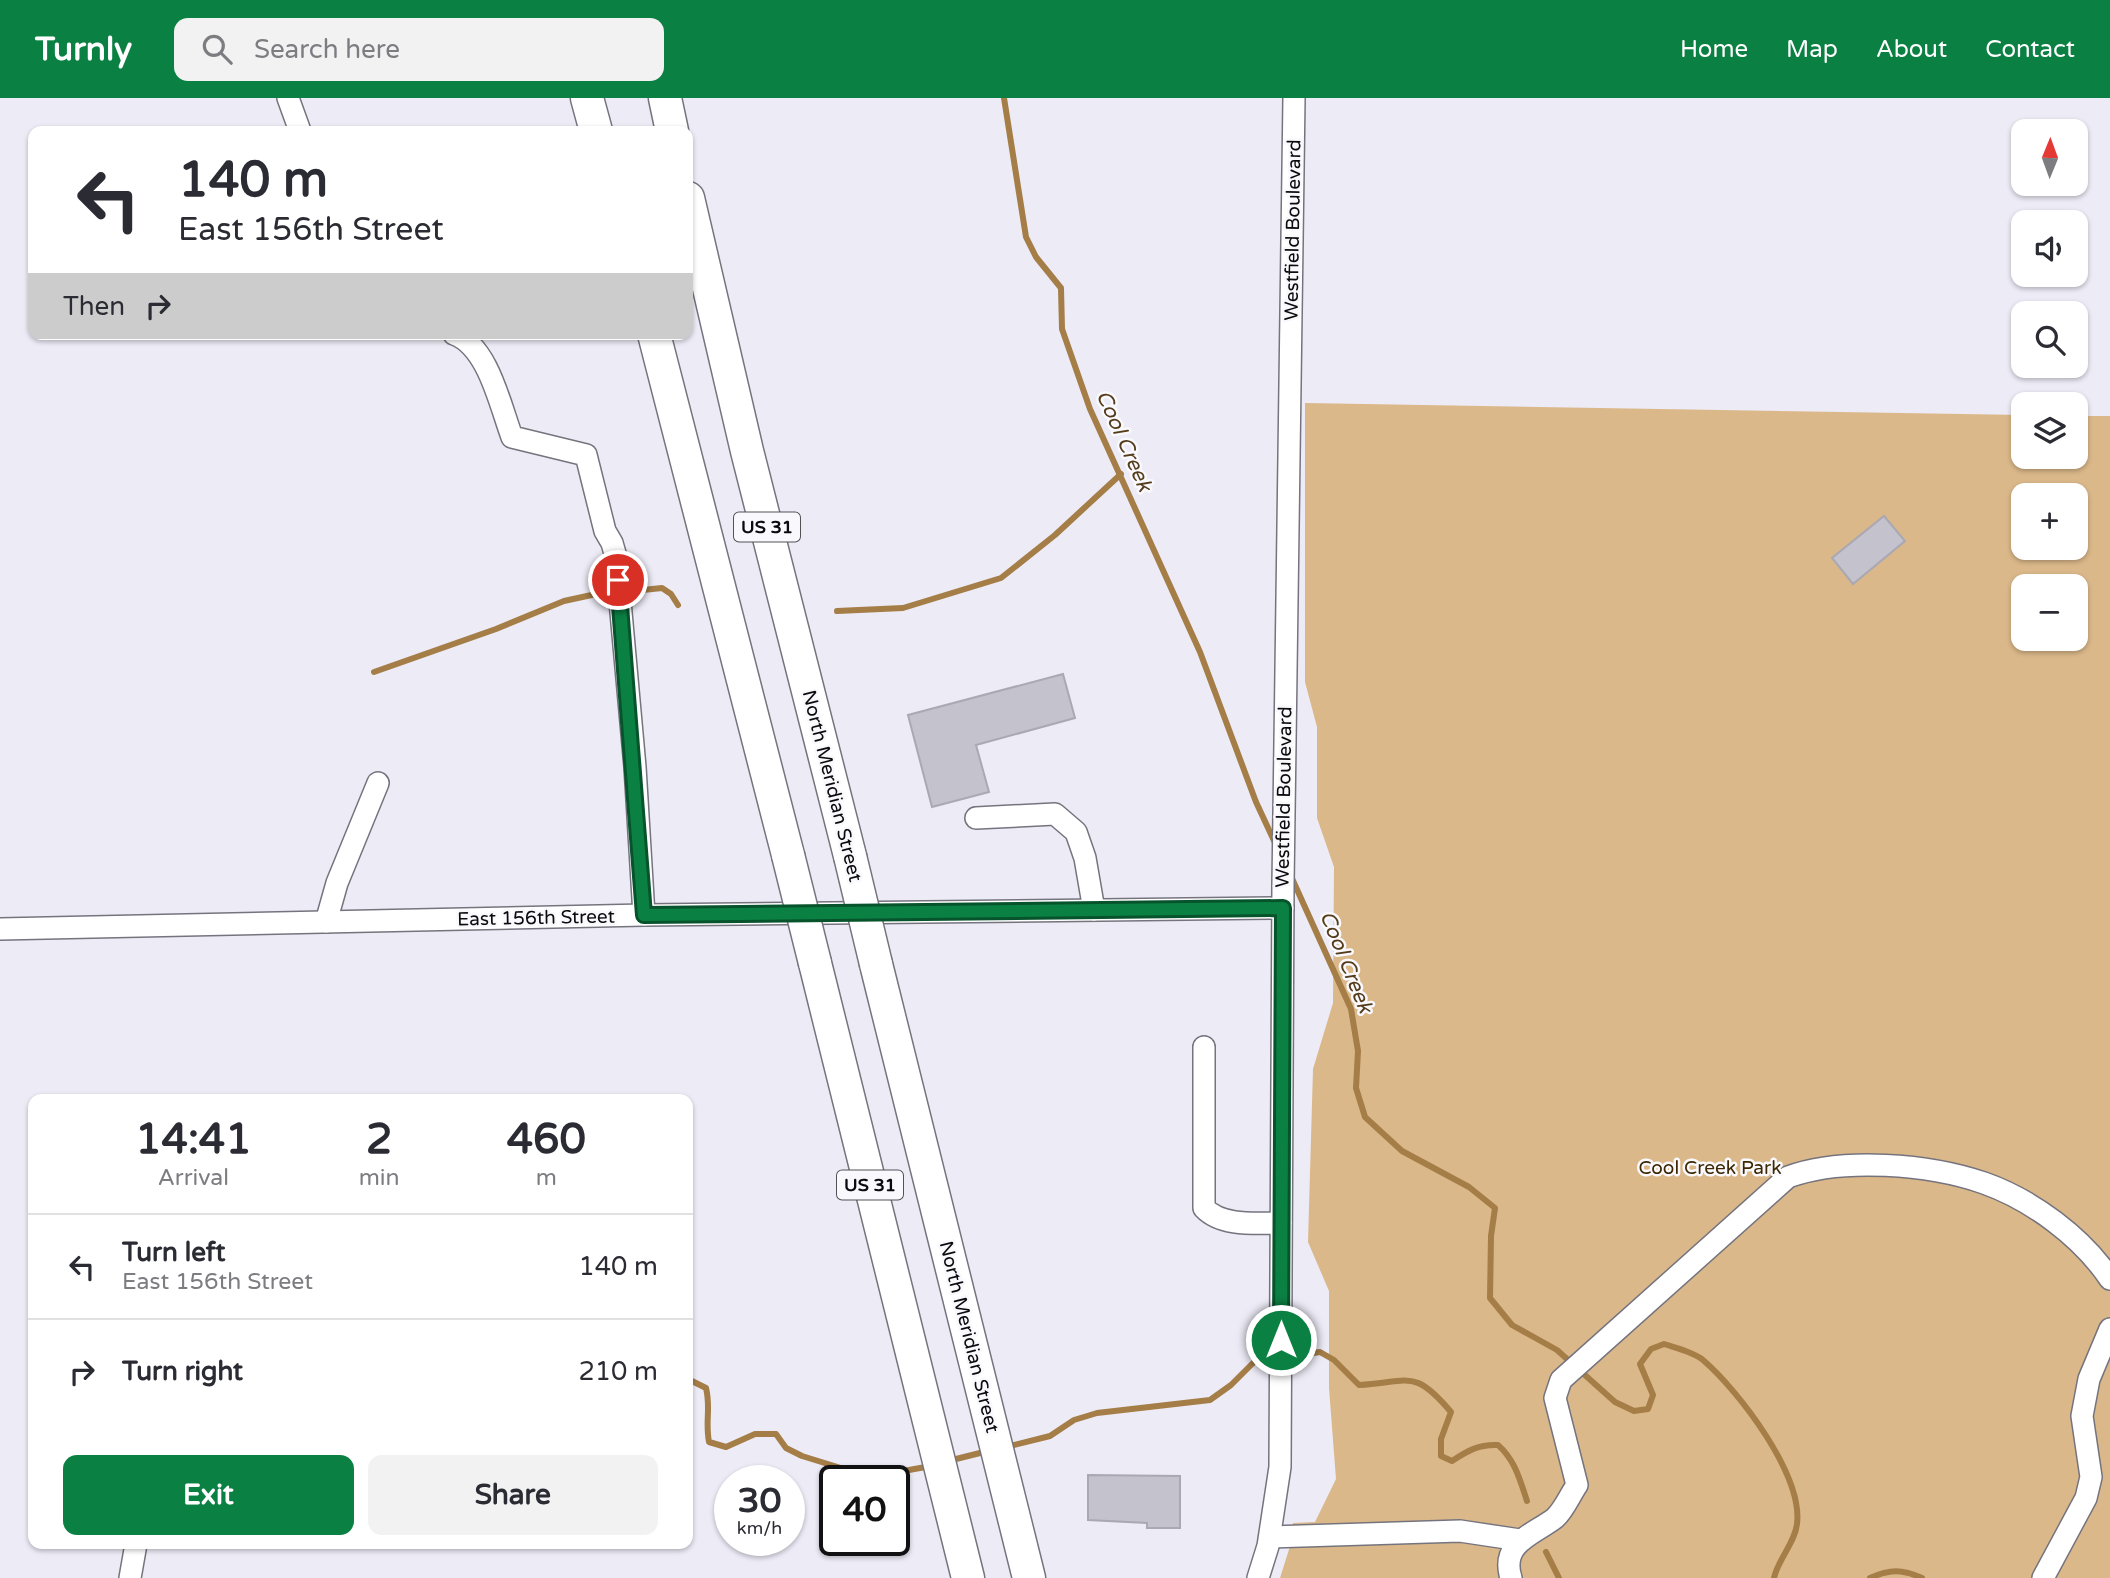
<!DOCTYPE html>
<html lang="en">
<head>
<meta charset="utf-8">
<style>
  body { margin:0; font-family:"Varela Round",sans-serif; background:#f2f2f3; color:#2b2b33; height:100vh; display:flex; flex-direction:column; font-size:26px; white-space:nowrap }
  * { box-sizing:border-box; margin:0 }
  p { font-size:23px; color:#7c7c81 }
  .icon { flex:none; width:38px; height:38px; fill:none; stroke:currentColor; stroke-width:2; stroke-linecap:round; stroke-linejoin:round }
  .map { position:relative; flex:1; overflow:hidden }
  .side { position:absolute; left:28px; top:996px; width:665px; height:455px; display:flex; flex-direction:column; background:#fff; border-radius:14px; box-shadow:0 2px 5px #0004 }
  .side>* { flex:none }
  .banner { position:absolute; left:28px; top:28px; width:665px; height:214px; border-radius:14px; box-shadow:0 2px 5px #0004; background:#fff; color:#2b2b33; overflow:hidden }
  .needle { width:46px; rotate:1deg }
  .buttons { position:absolute; left:2011px; top:21px; display:grid; gap:14px }
  .buttons a { display:grid; place-items:center; width:77px; height:77px; border-radius:14px; background:#fff; box-shadow:0 2px 5px #0004; font-size:35px }
  .speed { position:absolute; left:714px; top:1367px; display:flex; gap:14px; font-size:35px; font-weight:700; text-align:center }
  .speed>* { display:grid; place-content:center; width:91px; height:91px; border-radius:50%; background:#fff; box-shadow:0 2px 5px #0004; line-height:1 }
  .speed small { font-size:18px; font-weight:400 }
  .speed .limit { border:4px solid #111; border-radius:10px; background:#fff; color:#111 }
  .pin { position:absolute; display:grid; place-items:center; width:60px; height:60px; color:#fff; margin:-30px; border:4px solid #fff; border-radius:50%; box-shadow:0 2px 7px #0007 }
  .me { position:absolute; width:77px; margin:-38px; rotate:0deg; stroke-linejoin:round; filter:drop-shadow(0 0 5px #0008) }
  .turn { display:flex; align-items:center; gap:24px; height:147px; padding:0 35px; font-size:32px }
  .turn .icon { width:91px; height:91px; stroke-width:2.5 }
  .turn b { display:block; font-size:49px; line-height:60px }
  .then { display:flex; align-items:center; height:66px; padding:0 35px; background:#0003; gap:14px; font-size:26px }
  .eta { display:flex; justify-content:space-evenly; align-items:center; height:119px; text-align:center }
  .eta b { font-size:42px; font-weight:800; line-height:49px }
  .action { display:flex; gap:14px; margin-top:auto; padding:14px 35px }
  .action a { flex:1; height:80px; border-radius:14px; background:#0b8043; color:#fff; font-size:28px; font-weight:800; line-height:80px; text-align:center }
  .action a+a { background:#f2f2f3; color:#2b2b33 }
  ul { padding:0; list-style:none }
  li { display:flex; align-items:center; gap:21px; height:105px; padding:0 35px; border-top:2px solid #e1e1e2 }
  li div { flex:1 }
  li b { display:block; font-size:26px }
  li em { font-style:normal }
  header { display:flex; align-items:center; gap:42px; box-sizing:border-box; height:98px; padding:0 35px; background:#0b8043; color:#fff }
  header strong { font-size:33px }
  nav { display:flex; gap:38px; margin-inline-start:auto; font-size:24px }
  .search { width:490px; height:63px; background:#f2f2f3; display:flex; align-items:center; gap:18px; box-sizing:border-box; padding:0 24px; border-radius:14px; color:#7c7c81; font-size:26px }
  .map>svg:first-child { display:block }
  .green { fill:#dbb88a; fill-rule:evenodd }
  .lines { fill:none; stroke-linecap:round; stroke-linejoin:round }
  .stream { stroke:#a57d47; stroke-width:6 }
  .building { fill:#c3c2cd; stroke:#a9a8b3; stroke-width:2 }
  .minor-casing { stroke:#75747e; stroke-width:24 }
  .highway-casing { stroke:#75747e; stroke-width:35 }
  .minor { stroke:#fff; stroke-width:21 }
  .highway { stroke:#fff; stroke-width:32 }
  .highway-bridge-casing { stroke:#75747e; stroke-width:35; stroke-linecap:butt }
  .highway-bridge { stroke:#fff; stroke-width:32 }
  .route-casing { stroke:#07532c; stroke-width:18 }
  .route { stroke:#0b8043; stroke-width:12 }
  .labels { text-anchor:middle; dominant-baseline:central; stroke-width:5; stroke-linejoin:round; paint-order:stroke }
  .shield { fill:#f9f9fd; stroke:#525256; stroke-width:2 }
  .shield-label { font-size:18px; font-weight:bold; fill:#0b0b0e }
  .street-label { font-size:19px; fill:#0b0b0e; stroke:#f9f9fd }
  .park-label { font-size:19px; fill:#3d2703; stroke:#f9f9fd }
  .water-label { font-size:21px; font-style:italic; fill:#543c1b; stroke:#f9f9fd }
</style>
</head>
<body>
<header>
<strong>Turnly</strong>
<div class="search"><svg class="icon" aria-label="search" viewBox="0 0 24 24"><circle cx="10" cy="10" r="6"/><path d="M15 15l6 6"/></svg>Search here</div>
<nav><a>Home</a><a>Map</a><a>About</a><a>Contact</a></nav>
</header>
<div class="map">
<svg width="2110" height="1480" viewBox="0 0 2110 1480">
  <rect width="100%" height="100%" fill="#ecebf6"/>
  <path class="green" d="M1305,305L2023,317V359H2076V318H2110V1480H1280L1291,1445L1293,1425L1315,1424L1336,1381L1329,1290V1193L1308,1144L1313,971L1333,905L1334,769L1317,720V629L1305,584ZM2023,397H2076V450H2023ZM2023,488H2076V541H2023Z"/>
  <g class="lines">
    <g class="stream">
      <polyline points="1004,0 1026,139 1036,159 1061,190 1062,231 1090,311 1200,554 1256,704 1276,747"/>
      <polyline points="633,493 662,490 671,496 678,507"/>
      <polyline points="837,513 903,510 1001,480 1055,437 1121,376"/>
      <polyline points="374,574 496,531 564,503 610,493"/>
      <path d="M1290,776L1351,911L1358,953L1356,990L1365,1019L1402,1053L1469,1089L1495,1110L1491,1138L1490,1200L1512,1227L1557,1252L1615,1304L1634,1313L1648,1311L1653,1297L1640,1266L1651,1251L1664,1246C1676,1250 1694,1254 1703,1262C1739,1293 1803,1377 1797,1426C1795,1445 1778,1461 1774,1480"/>
      <path d="M688,1281L706,1290C711,1310 705,1323 709,1344L726,1349L755,1336H776L786,1350L802,1358L857,1375L876,1378L931,1368"/>
      <path d="M1006,1349L1050,1338L1074,1322L1097,1315L1210,1302L1231,1287L1254,1264L1320,1254L1334,1262L1359,1287C1410,1284 1414,1270 1451,1314L1441,1341V1358L1452,1363C1467,1353 1479,1346 1498,1347C1515,1362 1520,1382 1527,1403"/>
      <polyline points="948,1363 988,1353"/>
      <polyline points="1546,1454 1559,1480"/>
      <path d="M1870,1480C1890,1471 1902,1471 1922,1480"/>
    </g>
  </g>
  <g class="building">
    <polygon points="1884,418 1905,443 1853,486 1832,460"/>
    <polygon points="1063,576 1075,620 976,647 989,694 932,709 908,617"/>
    <polygon points="1088,1377 1180,1378 1180,1430 1147,1430 1147,1425 1088,1422"/>
  </g>
  <g class="lines">
    <g class="minor-casing">
      <g id="minor">
        <polyline points="288,0 300,33"/>
        <path d="M454,236C488,248 500,307 512,339L586,357L605,433L612,445L616,459L635,669L644,817"/>
        <polyline points="976,720 1055,716 1076,734 1085,760 1094,812"/>
        <polyline points="326,824 337,785 378,685"/>
        <polyline points="0,831 644,817 1283,810"/>
        <path d="M1204,949V1110C1222,1129 1257,1125 1281,1125"/>
        <polyline points="1270,1439 1460,1433 1520,1442"/>
        <polyline points="130,1480 136,1446"/>
        <polyline points="1258,1480 1268,1448 1280,1369 1283,787 1294,0"/>
        <path d="M1511,1480C1500,1445 1533,1437 1555,1420C1564,1412 1570,1397 1577,1387L1555,1300L1561,1282L1788,1079C1842,1059 1929,1066 1984,1085C2032,1102 2082,1139 2110,1181"/>
        <polyline points="2043,1480 2086,1400 2091,1379 2082,1318 2089,1281 2110,1231"/>
      </g>
    </g>
    <g class="highway-casing">
      <g id="highway">
        <polyline points="587,0 596,33"/>
        <polyline points="665,0 672,33"/>
        <polyline points="688,100 747,353 850,758"/>
        <polyline points="654,236 788,757"/>
        <polyline points="815,865 968,1480"/>
        <polyline points="876,866 1029,1480"/>
      </g>
    </g>
    <use href="#minor" class="minor"/>
    <use href="#highway" class="highway"/>
    <g class="highway-bridge-casing">
      <g id="highway-bridge">
        <polyline points="788,757 815,865"/>
        <polyline points="850,758 876,866"/>
      </g>
    </g>
    <use href="#highway-bridge" class="highway-bridge"/>
  </g>
  <g class="lines">
    <g class="route-casing">
      <polyline id="route" points="618,482 644,817 1283,810 1281,1242"/>
    </g>
    <use href="#route" class="route"/>
  </g>
  <g class="labels">
    <g class="shield">
      <rect x="734" y="414.5" width="66" height="29" rx="5"/>
      <rect x="837" y="1072.5" width="66" height="29" rx="5"/>
    </g>
    <g class="shield-label">
      <text x="767" y="429">US 31</text>
      <text x="870" y="1087">US 31</text>
    </g>
    <g class="street-label">
      <text transform="translate(1293 132) rotate(-89)">Westfield Boulevard</text>
      <text transform="translate(832 688) rotate(76)">North Meridian Street</text>
      <text transform="translate(1284 699) rotate(-89)">Westfield Boulevard</text>
      <text transform="translate(536 820) rotate(-1)">East 156th Street</text>
      <text transform="translate(969 1239) rotate(76)">North Meridian Street</text>
    </g>
    <g class="park-label">
      <text x="1710" y="1070">Cool Creek Park</text>
    </g>
    <g class="water-label">
      <text transform="translate(1124 343) rotate(66)">Cool Creek</text>
      <text transform="translate(1346 864) rotate(68)">Cool Creek</text>
    </g>
  </g>
</svg>
<div class="buttons">
<a><svg class="needle" viewBox="-14 -14 28 28"><path d="M0-13l5 13h-10z" fill="#e53935"/><path d="M0 13l5-13h-10z" fill="#7c7c81"/></svg></a>
<a><svg class="icon" aria-label="sound" viewBox="0 0 24 24"><path d="M4 9h4l5-4v14l-5-4H4zM17 9q2 3 0 6"/></svg></a>
<a><svg class="icon" aria-label="search" viewBox="0 0 24 24"><circle cx="10" cy="10" r="6"/><path d="M15 15l6 6"/></svg></a>
<a><svg class="icon" aria-label="layers" viewBox="0 0 24 24"><path d="M12 4l9 5-9 5-9-5zM3 14l9 5 9-5"/></svg></a>
<a>+</a>
<a>−</a>
</div>
<div class="speed"><div>30<small>km/h</small></div><div class="limit">40</div></div>
<div class="pin" style="left:618px;top:482px;background:#d93025"><svg class="icon" aria-label="arrive" viewBox="0 0 24 24"><path d="M6 21V4h12l-3 4 3 4H6"/></svg></div>
<svg class="me" style="left:1281px;top:1242px" viewBox="-20 -20 40 40"><circle r="17" fill="#0b8043" stroke="#fff" stroke-width="3"/><path d="M0-11L8 9 0 5-8 9z" fill="#fff"/></svg>
<div class="banner">
<div class="turn"><svg class="icon" aria-label="left" viewBox="0 0 24 24"><path d="M17 20v-9H6M10 6l-5 5 5 5"/></svg><div><b>140 m</b>East 156th Street</div></div>
<div class="then">Then<svg class="icon" aria-label="right" viewBox="0 0 24 24"><path d="M7 20v-9h11M14 6l5 5-5 5"/></svg></div>
</div>
<section class="side">
<div class="eta">
<div><b>14:41</b><p>Arrival</p></div>
<div><b>2</b><p>min</p></div>
<div><b>460</b><p>m</p></div>
</div>
<ul>
<li><svg class="icon" aria-label="left" viewBox="0 0 24 24"><path d="M17 20v-9H6M10 6l-5 5 5 5"/></svg><div><b>Turn left</b><p>East 156th Street</p></div><em>140 m</em></li>
<li><svg class="icon" aria-label="right" viewBox="0 0 24 24"><path d="M7 20v-9h11M14 6l5 5-5 5"/></svg><div><b>Turn right</b></div><em>210 m</em></li>
</ul>
<div class="action"><a>Exit</a><a>Share</a></div>
</section>
</div>
</body>
</html>
